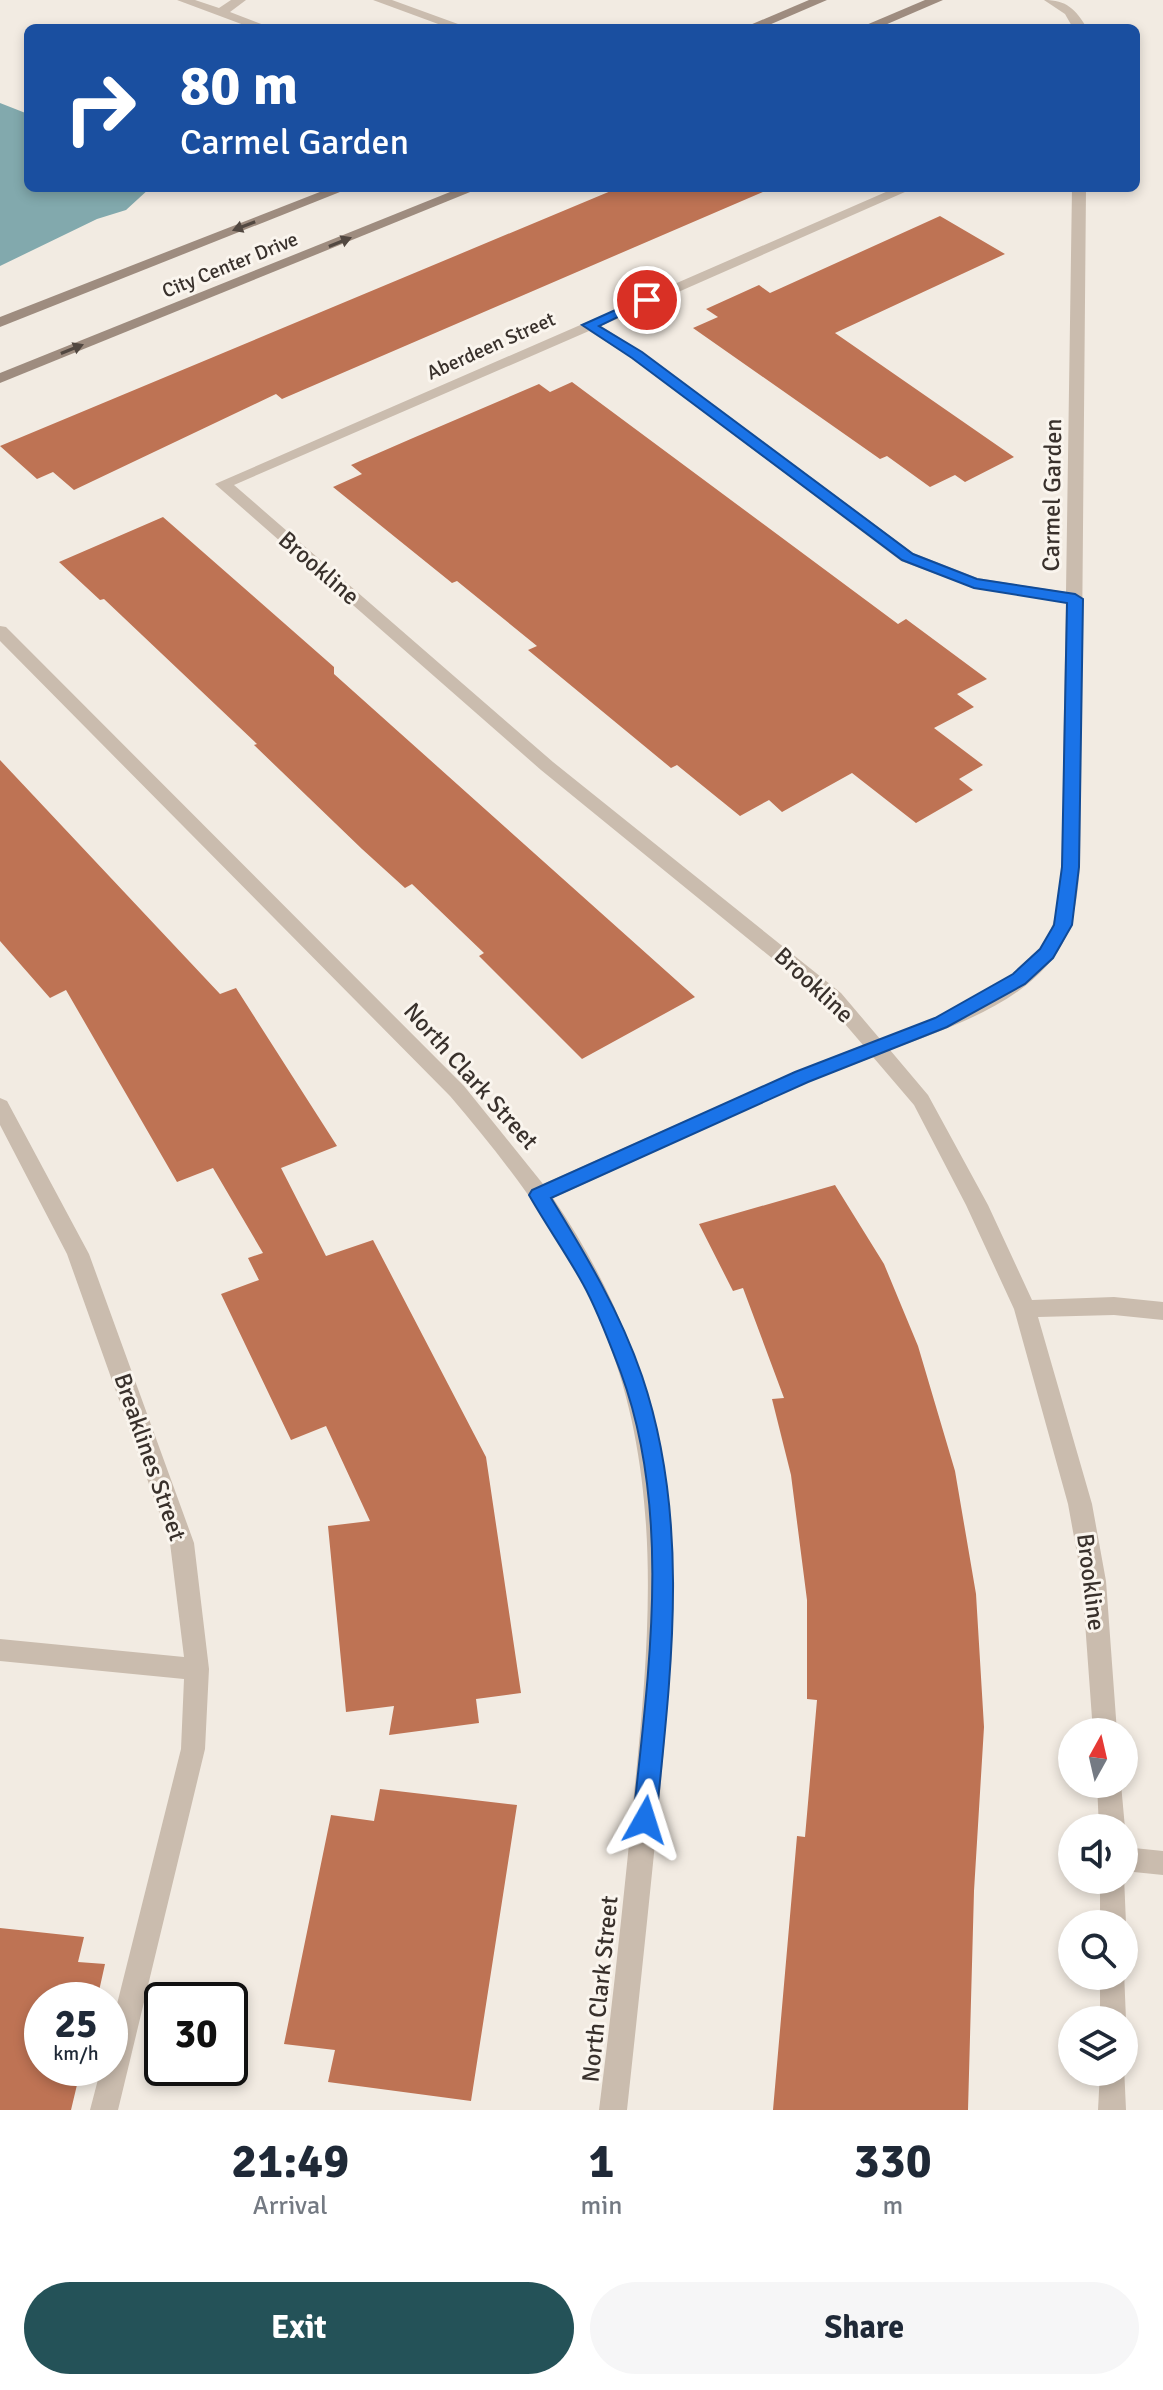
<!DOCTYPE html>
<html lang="en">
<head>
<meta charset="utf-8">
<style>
  body { margin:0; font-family:Signika,sans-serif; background:#f6f6f7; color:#1f2937; height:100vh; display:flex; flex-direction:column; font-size:30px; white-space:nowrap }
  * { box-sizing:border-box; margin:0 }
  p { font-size:26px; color:#747a83 }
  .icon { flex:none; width:44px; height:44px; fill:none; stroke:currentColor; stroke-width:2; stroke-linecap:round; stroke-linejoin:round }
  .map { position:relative; height:2110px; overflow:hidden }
  .details { display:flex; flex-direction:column; background:#fff; flex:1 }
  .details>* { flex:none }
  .guide { position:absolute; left:24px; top:24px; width:1116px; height:168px; border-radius:12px; box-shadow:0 4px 12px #0003; background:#1a4fa0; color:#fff; overflow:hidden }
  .needle { width:52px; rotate:8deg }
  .fabs { position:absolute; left:1058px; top:1718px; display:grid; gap:16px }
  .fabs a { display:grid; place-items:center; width:80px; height:80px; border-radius:50%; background:#fff; box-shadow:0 4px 12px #0003; font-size:40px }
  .speed { position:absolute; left:24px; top:1982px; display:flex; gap:16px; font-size:40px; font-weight:700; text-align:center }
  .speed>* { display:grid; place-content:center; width:104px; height:104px; border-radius:50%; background:#fff; box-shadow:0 4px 12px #0003; line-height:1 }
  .speed small { font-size:20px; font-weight:400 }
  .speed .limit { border:4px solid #111; border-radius:12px; background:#fff; color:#111 }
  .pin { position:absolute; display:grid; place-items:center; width:68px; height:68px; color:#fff; margin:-34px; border:4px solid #fff; border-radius:50%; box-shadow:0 2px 8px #0007 }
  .me { position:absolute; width:88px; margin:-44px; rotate:6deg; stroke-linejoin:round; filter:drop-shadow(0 0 6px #0008) }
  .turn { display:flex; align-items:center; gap:28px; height:168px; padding:0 24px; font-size:36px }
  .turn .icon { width:104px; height:104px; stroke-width:2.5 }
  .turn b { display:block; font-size:56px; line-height:68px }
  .eta { display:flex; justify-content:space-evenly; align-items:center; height:136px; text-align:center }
  .eta b { font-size:48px; font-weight:700; line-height:56px }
  .primary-button { display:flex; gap:16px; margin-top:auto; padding:16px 24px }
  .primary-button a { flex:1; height:92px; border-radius:48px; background:#245258; color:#fff; font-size:32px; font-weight:700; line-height:92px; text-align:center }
  .primary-button a+a { background:#f6f6f7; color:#1f2937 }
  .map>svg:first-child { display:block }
  .water { fill:#82a9ad }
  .building { fill:#be7354 }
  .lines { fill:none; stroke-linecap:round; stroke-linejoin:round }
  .street { fill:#cabcae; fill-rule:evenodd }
  .secondary { fill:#9e8c7f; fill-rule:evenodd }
  .oneway { fill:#524841 }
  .route { fill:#1a73e8; stroke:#114b97; stroke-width:2 }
  .labels { text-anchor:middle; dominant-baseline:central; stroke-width:6; stroke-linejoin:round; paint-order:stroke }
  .far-street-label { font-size:20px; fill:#39312c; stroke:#faf5ee }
  .street-label { font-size:24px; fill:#39312c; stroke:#faf5ee }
</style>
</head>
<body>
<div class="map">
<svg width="1163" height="2110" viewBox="0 0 1163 2110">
  <rect width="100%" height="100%" fill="#f2ebe2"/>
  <polygon class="water" points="0,103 28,114 28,188 150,188 126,210 97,219 0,266"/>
  <g class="building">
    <polygon points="618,188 772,188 282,399 276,394 74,490 53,472 37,479 0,446"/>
    <polygon points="940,216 1005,254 835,333 1014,457 965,482 955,475 930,487 887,456 880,459 693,328 718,317 706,309 759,285 770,293"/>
    <polygon points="572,382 898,624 906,619 987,679 957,694 974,707 934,728 983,765 959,779 973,790 916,823 852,773 782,812 769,800 740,816 677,765 671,768 528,650 537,646 457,581 452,583 333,487 362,474 351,465 413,438 539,384 550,392"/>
    <polygon points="163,517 334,667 334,674 695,997 582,1059 479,956 484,953 412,884 405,888 362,849 254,745 257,744 104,599 100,600 59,562"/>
    <polygon points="0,760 220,994 236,988 337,1146 281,1168 326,1256 373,1240 486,1457 521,1693 476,1699 479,1723 389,1735 394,1706 346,1712 328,1526 370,1521 326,1426 291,1440 221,1294 259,1280 248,1258 263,1253 213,1168 177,1182 66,990 50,998 0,941"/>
    <polygon points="835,1185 884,1264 918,1346 955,1471 976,1594 984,1727 974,1891 968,2110 773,2110 797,1836 805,1837 817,1700 807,1699 807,1600 791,1475 772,1399 784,1398 743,1288 733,1291 699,1224"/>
    <polygon points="380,1789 517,1805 471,2101 328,2082 335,2050 284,2044 331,1815 374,1821"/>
    <polygon points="0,1928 84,1937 78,1962 105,1964 97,2000 42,2000 42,2068 81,2068 71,2110 0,2110"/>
  </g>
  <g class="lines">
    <g class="street">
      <polygon points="177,0 195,0 219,8 231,0 246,0 230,12 272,28 252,28"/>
      <polygon points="373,0 392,0 469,28 449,28"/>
      <path d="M1044,0C1067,0 1075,9 1087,28H1073L1065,14Z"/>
      <path d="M895,188H914L601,326L642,352L913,553L977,578L1066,592L1072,188H1086L1080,867C1078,889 1076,913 1067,934C1040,999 951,1027 890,1050L928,1095L988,1205L1032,1300L1114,1297L1163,1302V1320L1114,1315L1038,1317L1092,1504L1106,1581L1117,1732H1093L1082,1581L1068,1504L1014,1309L966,1205L914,1105L873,1057L806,1083L553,1198C688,1397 681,1574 659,1803C649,1905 638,2008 627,2110H599C612,2008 623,1906 633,1804C649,1648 665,1488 607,1338C572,1247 513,1170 450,1096L0,641V626L6,627L464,1086L543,1184L792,1073L863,1045L827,1003L541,770L215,484ZM589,331L632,358L901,561L974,588L1066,603C1065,655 1064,708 1063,761C1063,808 1070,908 1042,946C1006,994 934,1018 880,1039L841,993L553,762L234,485Z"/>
      <polygon points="0,1098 7,1101 89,1254 194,1543 209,1669 205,1749 118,2110 90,2110 101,2068 110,2068 110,2032 181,1749 184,1679 0,1661 0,1639 184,1657 170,1543 67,1254 0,1125"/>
      <polygon points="1097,1784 1121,1784 1125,1828 1124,1829 1099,1828"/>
      <polygon points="1124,1847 1163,1851 1163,1875 1124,1871"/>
      <polygon points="1124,1876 1126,1924 1124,1928 1124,1924 1100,1924 1100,1880 1124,1880"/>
      <polygon points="1124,1971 1126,2020 1124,2025 1124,2020 1100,2020 1100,1976 1124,1976"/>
      <polygon points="1124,2066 1126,2110 1098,2110 1100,2072 1124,2072"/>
    </g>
    <g class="secondary">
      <polygon points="809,0 827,0 762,28 743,28"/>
      <polygon points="925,0 943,0 878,28 859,28"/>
      <polygon points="330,188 350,188 0,327 0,317"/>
      <polygon points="460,188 480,188 0,383 0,373"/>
    </g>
  </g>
  <defs><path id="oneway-solid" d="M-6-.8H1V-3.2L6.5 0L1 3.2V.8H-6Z" transform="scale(2)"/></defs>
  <g class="oneway">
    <use href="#oneway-solid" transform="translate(244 226) rotate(159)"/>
    <use href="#oneway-solid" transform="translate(340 242) rotate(-22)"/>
    <use href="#oneway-solid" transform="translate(72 349) rotate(-22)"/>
  </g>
  <path class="route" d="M642,298L653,300L599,326L642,352L913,554L977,579L1075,594L1083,599L1079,867L1072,925L1053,958L1025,984L947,1027L808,1082L551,1198C586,1255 620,1312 642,1376C691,1520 671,1672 656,1820L653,1828L645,1831L637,1828L633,1820C648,1676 673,1514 621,1373C610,1344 598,1311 583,1284C566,1253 546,1225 529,1195L532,1190L795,1072L935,1018L1013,974L1040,949L1054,925L1062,867L1067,603L974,588L902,560L632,358L582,325Z"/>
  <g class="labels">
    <g class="far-street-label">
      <text transform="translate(230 265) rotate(-22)">City Center Drive</text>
      <text transform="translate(491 346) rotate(-24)">Aberdeen Street</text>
    </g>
    <g class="street-label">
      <text transform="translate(1052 495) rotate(-89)">Carmel Garden</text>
      <text transform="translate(319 568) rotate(41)">Brookline</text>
      <text transform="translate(814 985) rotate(43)">Brookline</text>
      <text transform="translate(471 1076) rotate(48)">North Clark Street</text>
      <text transform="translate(150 1457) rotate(71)">Breaklines Street</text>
      <text transform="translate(1091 1582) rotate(83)">Brookline</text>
      <text transform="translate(600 1989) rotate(-84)">North Clark Street</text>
    </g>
  </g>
</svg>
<div class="fabs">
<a><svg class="needle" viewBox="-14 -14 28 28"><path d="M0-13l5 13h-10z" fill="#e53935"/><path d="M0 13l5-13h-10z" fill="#747a83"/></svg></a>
<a><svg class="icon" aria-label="sound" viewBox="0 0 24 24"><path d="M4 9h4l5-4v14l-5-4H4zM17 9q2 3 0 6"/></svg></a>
<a><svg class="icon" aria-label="search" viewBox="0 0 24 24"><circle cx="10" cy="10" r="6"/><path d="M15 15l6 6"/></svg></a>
<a><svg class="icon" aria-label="layers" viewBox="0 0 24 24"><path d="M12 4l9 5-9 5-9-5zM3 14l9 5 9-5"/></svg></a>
</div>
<div class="speed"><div>25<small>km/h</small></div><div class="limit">30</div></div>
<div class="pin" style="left:647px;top:300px;background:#d93025"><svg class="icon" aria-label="arrive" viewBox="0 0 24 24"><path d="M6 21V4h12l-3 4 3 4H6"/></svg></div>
<svg class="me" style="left:645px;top:1820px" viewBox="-20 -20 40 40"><path d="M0-17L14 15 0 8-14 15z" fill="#1a73e8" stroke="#fff" stroke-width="4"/></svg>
<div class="guide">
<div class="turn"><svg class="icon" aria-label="right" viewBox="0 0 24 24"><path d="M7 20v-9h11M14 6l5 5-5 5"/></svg><div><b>80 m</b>Carmel Garden</div></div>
</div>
</div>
<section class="details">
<div class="eta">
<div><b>21:49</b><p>Arrival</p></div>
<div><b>1</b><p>min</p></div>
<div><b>330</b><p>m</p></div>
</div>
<div class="primary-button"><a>Exit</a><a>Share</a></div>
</section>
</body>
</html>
